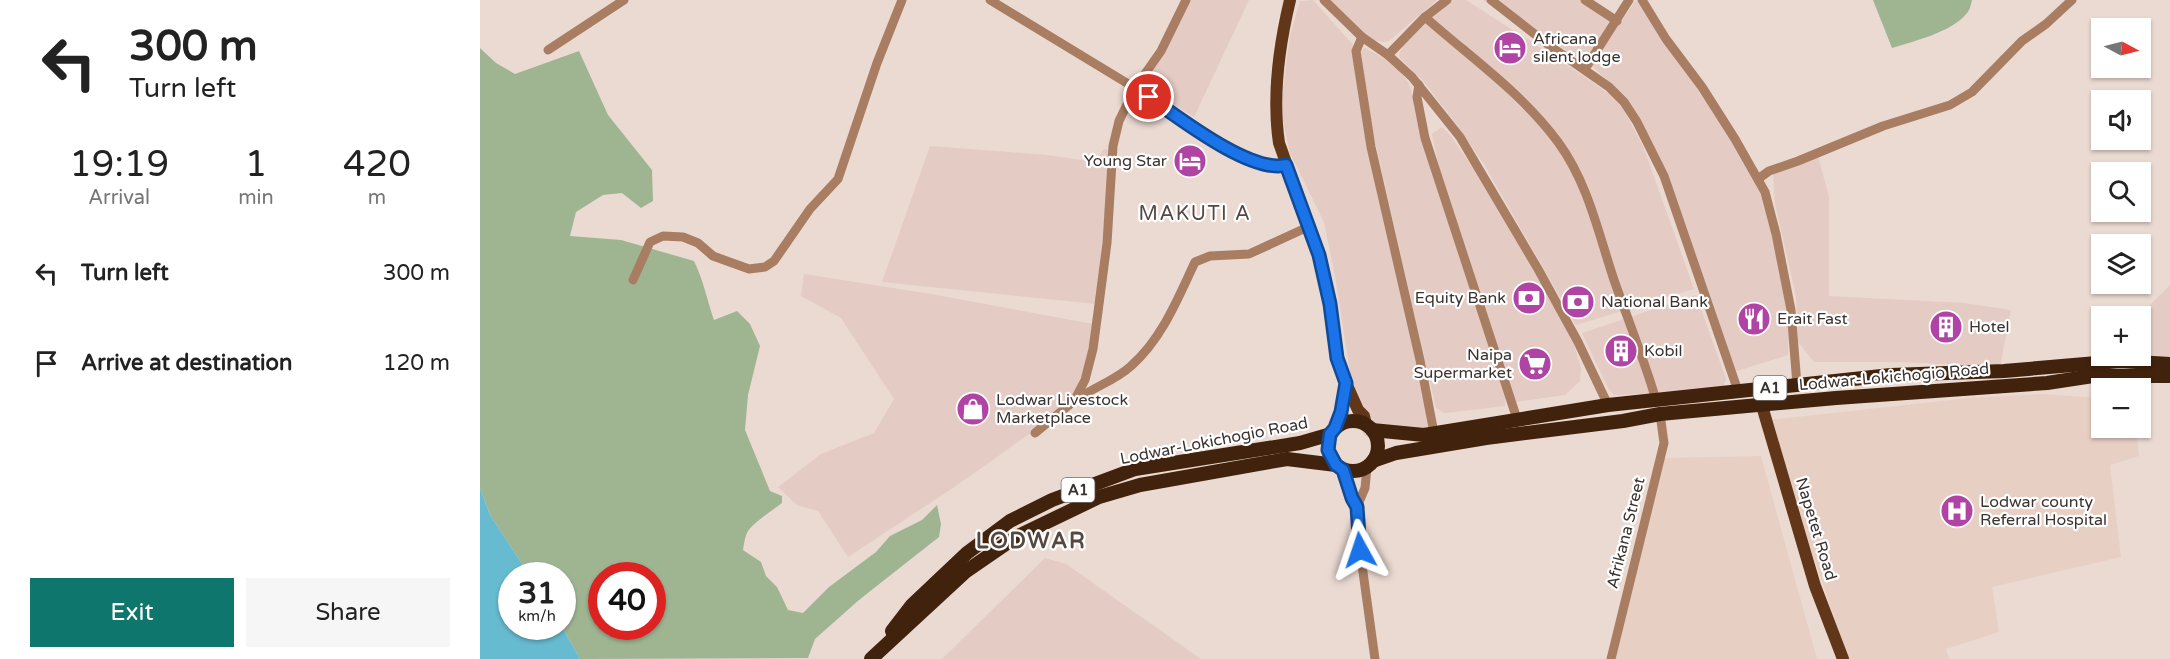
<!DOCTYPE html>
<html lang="en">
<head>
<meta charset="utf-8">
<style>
  body { margin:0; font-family:"Varela Round",sans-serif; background:#f6f6f6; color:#222; height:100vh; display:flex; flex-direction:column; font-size:22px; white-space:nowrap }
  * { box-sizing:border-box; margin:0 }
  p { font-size:20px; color:#767676 }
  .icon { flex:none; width:33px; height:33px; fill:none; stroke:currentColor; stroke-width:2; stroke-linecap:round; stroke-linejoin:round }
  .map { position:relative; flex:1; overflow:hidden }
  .sheet { display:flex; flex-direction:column; background:#fff; width:480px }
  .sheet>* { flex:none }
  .guide { background:#fff; color:#222; overflow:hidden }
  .needle { width:39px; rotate:97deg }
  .fabs { position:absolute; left:1611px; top:18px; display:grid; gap:12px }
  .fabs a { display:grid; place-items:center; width:60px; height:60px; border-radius:0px; background:#fff; box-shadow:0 2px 4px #0004; font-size:30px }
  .speed { position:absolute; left:18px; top:562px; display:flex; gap:12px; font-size:30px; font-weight:700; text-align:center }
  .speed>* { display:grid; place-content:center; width:78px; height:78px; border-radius:50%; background:#fff; box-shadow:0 2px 4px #0004; line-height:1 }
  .speed small { font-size:15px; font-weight:400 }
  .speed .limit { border:9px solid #d22; background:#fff; color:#111 }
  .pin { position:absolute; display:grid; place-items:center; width:51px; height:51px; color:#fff; margin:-26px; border:3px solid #fff; border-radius:50%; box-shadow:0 2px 6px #0007 }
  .me { position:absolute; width:66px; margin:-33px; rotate:355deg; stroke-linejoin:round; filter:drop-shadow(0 0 4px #0008) }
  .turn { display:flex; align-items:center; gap:21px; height:126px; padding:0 30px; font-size:27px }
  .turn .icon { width:78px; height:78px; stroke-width:2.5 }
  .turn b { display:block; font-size:42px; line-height:51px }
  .eta { display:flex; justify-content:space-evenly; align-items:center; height:102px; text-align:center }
  .eta b { font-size:36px; font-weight:600; line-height:42px }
  .primary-button { display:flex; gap:12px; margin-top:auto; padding:12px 30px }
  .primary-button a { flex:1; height:69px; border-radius:0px; background:#0f766e; color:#fff; font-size:24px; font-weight:600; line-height:69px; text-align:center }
  .primary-button a+a { background:#f6f6f6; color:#222 }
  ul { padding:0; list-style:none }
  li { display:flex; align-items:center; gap:18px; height:90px; padding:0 30px }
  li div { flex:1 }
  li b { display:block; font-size:22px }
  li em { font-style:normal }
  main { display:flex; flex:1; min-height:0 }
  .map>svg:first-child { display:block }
  .commercial { fill:#e4cbc4 }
  .built { fill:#e8cfc3 }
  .green { fill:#9fb592; fill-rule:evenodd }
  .water { fill:#67bbd0 }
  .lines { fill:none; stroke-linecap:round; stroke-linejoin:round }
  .minor { stroke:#a87d62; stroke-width:9 }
  .major { stroke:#613619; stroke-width:12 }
  .highway { stroke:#41220c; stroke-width:14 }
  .route-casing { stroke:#114b97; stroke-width:15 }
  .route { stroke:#1a73e8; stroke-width:10 }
  .labels { text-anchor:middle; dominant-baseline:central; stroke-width:4.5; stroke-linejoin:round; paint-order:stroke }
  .shield { fill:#fff; stroke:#75706e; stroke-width:1.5 }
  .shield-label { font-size:15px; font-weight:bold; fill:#3a3330 }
  .poi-label { font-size:16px; fill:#3a3330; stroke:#fff; text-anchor:start }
  .street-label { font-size:16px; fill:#3a3330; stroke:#fff }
  .quarter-label { font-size:20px; letter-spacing:1.5px; fill:#564841; stroke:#fff }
  .district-label { font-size:22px; font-weight:bold; letter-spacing:1.5px; fill:#564841; stroke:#fff }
</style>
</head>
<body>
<main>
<section class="sheet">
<div class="guide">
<div class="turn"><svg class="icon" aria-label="left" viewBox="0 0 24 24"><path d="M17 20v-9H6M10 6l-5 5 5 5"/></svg><div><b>300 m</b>Turn left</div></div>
</div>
<div class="eta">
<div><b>19:19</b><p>Arrival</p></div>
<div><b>1</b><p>min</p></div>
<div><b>420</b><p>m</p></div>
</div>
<ul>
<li><svg class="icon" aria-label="left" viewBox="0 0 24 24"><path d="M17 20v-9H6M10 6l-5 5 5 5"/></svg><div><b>Turn left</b></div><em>300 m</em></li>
<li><svg class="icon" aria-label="arrive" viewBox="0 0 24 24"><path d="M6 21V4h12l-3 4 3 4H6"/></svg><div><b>Arrive at destination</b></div><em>120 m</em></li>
</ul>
<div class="primary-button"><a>Exit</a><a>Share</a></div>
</section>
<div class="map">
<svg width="1690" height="659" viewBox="0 0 1690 659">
  <rect width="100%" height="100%" fill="#ebdad2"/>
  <g class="commercial">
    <polygon points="710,0 769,0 714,117 663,86"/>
    <polygon points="833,0 873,45 884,131 945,395 948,431 891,439 884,435 877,417 855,276 844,222 810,153 802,117 803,89 810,36 820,1"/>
    <polygon points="850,0 957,0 909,41 904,42 893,40 868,21"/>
    <polygon points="972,0 986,0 1102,75 1132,96 1142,107 1163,146 1214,289 1096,325 1005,166 977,125 944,82 920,58 919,54 923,46 952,16"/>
    <polygon points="1003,0 1101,0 1133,21 1104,61"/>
    <polygon points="1156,0 1229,104 1255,145 1279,188 1288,211 1309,323 1308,355 1254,372 1224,281 1150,105 1142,94 1111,65"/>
    <polygon points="885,48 915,64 929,84 1026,392 1025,406 965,413 956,408 889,115 879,52"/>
    <polygon points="962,127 970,135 996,172 1041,246 1095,347 1101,368 1100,381 1085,395 1036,402 963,187 952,134"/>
    <polygon points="450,146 567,155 615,162 624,149 631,150 616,304 402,282"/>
    <polygon points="1338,156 1349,197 1349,296 1484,303 1531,310 1520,367 1421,362 1334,362 1318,342 1316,296 1295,204 1293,173"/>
    <polygon points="324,274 451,294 613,324 609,360 593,394 569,420 473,488 368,557 338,511 317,505 298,487 341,454 394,433 414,399 361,318 321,296"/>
    <polygon points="1690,285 1690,360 1660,356 1660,316 1659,316"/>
    <polygon points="1216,295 1246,379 1243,388 1237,392 1134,395 1128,388 1102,333"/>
    <polygon points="565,558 586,564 721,659 462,659"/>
  </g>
  <g class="built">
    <polygon points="1561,394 1621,398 1622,428 1656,428 1659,456 1630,465 1641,557 1512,587 1519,632 1466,649 1469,659 1368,659 1288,420 1489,398"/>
    <polygon points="1281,456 1337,659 1135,659 1182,458"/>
  </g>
  <g class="green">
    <path d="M1393,0H1492C1491,4 1490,10 1487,13C1472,32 1435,41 1412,48Z"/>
    <path d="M0,48L16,63L35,74L99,51L128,115L172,170L173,201L161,208L142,193L123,195L96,212L90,236L141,240L214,261C223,279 227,300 234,320L257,311L270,324L280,346L268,395L265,430L290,491L302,496V503C293,510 274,522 268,531C265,536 264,544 263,550L281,562L286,576L297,587L308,610L323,613L349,587L396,552L410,536L442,520L457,505L461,524L459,537L379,600L335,639L328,658L100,659L82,627V576H50L10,515L0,488ZM122,576H172V627H122Z"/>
  </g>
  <polygon class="water" points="0,488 10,515 50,576 32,576 32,627 82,627 100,659 0,659"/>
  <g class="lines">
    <g class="minor">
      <polyline points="510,0 655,88 746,148 785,165 797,167 806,165"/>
      <polyline points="844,0 882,37 908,55 932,77 980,137 1058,269 1098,342 1128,405"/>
      <polyline points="1011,0 1070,46 1129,87 1144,102 1157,122 1184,176 1258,391"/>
      <polyline points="1105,0 1137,21"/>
      <polyline points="1162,0 1186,39 1222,87 1255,139 1285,192 1296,234 1311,310 1317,385"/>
      <path d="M945,17C990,57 1042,93 1078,142C1108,183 1118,232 1134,280C1148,320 1164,359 1176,400"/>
      <polyline points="882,37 876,51 891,147 940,360 954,433"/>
      <polyline points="68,50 144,0"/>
      <polyline points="908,55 945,17 967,0"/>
      <polyline points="1105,69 1149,0"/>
      <polyline points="939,85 937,97 945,138 1037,419"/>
      <polyline points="1278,179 1289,171 1318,161 1403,126 1470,105 1492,92 1542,41 1566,24 1592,0"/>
      <polyline points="153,280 170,242 183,236 203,237 218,243 233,256 269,269 285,267 294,261 330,209 358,179 397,63 422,0"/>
      <path d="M599,398C616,386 636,380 651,366C682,339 698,298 715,262L730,256L769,254L830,226"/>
      <polyline points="555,433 594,401 605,380 613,349 618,312 627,243 633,146 639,121 655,88 681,51 706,0"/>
      <polyline points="887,467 885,488 877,507 878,536 895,659"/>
      <polyline points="863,470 869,490 877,507"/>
      <polyline points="1131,659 1184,443 1180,414"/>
    </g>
    <g class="major">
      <path d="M810,0C799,46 792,96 799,143L839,255L850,304L857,358L866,383L878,410L884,416L886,425"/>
      <polyline points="1282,406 1335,586 1363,659"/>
      <polyline points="856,428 861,412 866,383"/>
    </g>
    <g class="highway">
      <circle cx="873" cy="446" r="25"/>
      <polyline points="892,430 944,435 1128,405 1411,375 1524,371 1640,361 1690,364"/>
      <polyline points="893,461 916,453 1006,438 1143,421 1180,414 1356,398 1567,383 1613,376 1690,376"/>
      <polyline points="412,631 432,605 487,553 530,521 572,500 655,469 820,443 851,434"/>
      <polyline points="391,659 485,572 536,537 619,497 660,485 807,459 856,465"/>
    </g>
  </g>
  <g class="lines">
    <g class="route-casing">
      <path id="route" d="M669,97C698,117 771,174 806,165L839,255L850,304L857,358L866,383L861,412L855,428L850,434L848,450L856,465L863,470L872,498L877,507L880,550"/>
    </g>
    <use href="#route" class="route"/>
  </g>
  <defs>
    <g id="hotel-disc" transform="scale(1.725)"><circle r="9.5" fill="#b044a4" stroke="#fff"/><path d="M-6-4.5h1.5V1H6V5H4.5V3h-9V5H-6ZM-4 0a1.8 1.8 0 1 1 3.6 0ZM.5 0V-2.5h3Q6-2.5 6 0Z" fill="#fff"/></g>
    <g id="bank-disc" transform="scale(1.725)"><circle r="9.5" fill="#b044a4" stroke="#fff"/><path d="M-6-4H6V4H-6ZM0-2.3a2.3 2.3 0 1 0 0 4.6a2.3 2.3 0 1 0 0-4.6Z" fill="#fff"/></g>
    <g id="restaurant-disc" transform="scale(1.725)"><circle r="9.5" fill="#b044a4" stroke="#fff"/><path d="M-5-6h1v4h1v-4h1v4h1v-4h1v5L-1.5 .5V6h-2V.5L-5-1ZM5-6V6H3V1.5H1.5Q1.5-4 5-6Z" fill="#fff"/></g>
    <g id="building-disc" transform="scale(1.725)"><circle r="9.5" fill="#b044a4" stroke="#fff"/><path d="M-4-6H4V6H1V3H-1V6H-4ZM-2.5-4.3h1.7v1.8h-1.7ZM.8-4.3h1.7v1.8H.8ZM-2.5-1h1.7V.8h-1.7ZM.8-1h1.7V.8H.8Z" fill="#fff"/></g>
    <g id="supermarket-disc" transform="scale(1.725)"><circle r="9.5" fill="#b044a4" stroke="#fff"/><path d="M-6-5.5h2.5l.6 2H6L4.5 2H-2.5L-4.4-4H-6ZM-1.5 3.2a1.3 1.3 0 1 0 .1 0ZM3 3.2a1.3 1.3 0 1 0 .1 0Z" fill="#fff"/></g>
    <g id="shop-disc" transform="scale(1.725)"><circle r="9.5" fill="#b044a4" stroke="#fff"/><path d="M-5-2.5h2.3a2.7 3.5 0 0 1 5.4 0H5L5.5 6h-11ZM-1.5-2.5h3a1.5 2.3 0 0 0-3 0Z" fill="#fff"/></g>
    <g id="hospital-disc" transform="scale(1.725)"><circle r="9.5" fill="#b044a4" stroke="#fff"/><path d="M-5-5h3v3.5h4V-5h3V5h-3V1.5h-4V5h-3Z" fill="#fff"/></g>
  </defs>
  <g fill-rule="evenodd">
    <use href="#hotel-disc" x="1030" y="48"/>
    <use href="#hotel-disc" x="710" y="161"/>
    <use href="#bank-disc" x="1049" y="298"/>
    <use href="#bank-disc" x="1098" y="302"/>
    <use href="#restaurant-disc" x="1274" y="319"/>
    <use href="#building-disc" x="1466" y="327"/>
    <use href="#building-disc" x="1141" y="351"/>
    <use href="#supermarket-disc" x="1055" y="364"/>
    <use href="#shop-disc" x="493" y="409"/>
    <use href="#hospital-disc" x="1477" y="511"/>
  </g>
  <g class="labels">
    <g class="shield">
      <rect x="1273.5" y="376" width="33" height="24" rx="4.5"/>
      <rect x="581.5" y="478" width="33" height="24" rx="4.5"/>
    </g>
    <g class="shield-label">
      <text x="1290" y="388">A1</text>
      <text x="598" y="490">A1</text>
    </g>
    <g class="poi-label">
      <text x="1053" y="39">Africana<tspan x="1053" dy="18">silent lodge</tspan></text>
      <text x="687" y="161" text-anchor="end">Young Star</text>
      <text x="1026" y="298" text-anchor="end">Equity Bank</text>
      <text x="1121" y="302">National Bank</text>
      <text x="1297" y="319">Erait Fast</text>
      <text x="1489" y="327">Hotel</text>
      <text x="1164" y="351">Kobil</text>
      <text x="1032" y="355" text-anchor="end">Naipa<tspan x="1032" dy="18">Supermarket</tspan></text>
      <text x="516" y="400">Lodwar Livestock<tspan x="516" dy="18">Marketplace</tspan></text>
      <text x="1500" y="502">Lodwar county<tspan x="1500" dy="18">Referral Hospital</tspan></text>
    </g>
    <g class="street-label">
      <text transform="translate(1414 377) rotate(-5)">Lodwar-Lokichogio Road</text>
      <text transform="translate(734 441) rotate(-11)">Lodwar-Lokichogio Road</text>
      <text transform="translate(1336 529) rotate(73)">Napetet Road</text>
      <text transform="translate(1146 533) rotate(-76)">Afrikana Street</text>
    </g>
    <g class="quarter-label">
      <text x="715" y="214">MAKUTI A</text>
    </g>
    <g class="district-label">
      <text x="551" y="541">LODWAR</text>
    </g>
  </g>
</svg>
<div class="fabs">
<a><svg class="needle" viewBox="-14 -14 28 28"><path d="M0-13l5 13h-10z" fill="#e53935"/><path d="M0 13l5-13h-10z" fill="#767676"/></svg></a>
<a><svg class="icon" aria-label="sound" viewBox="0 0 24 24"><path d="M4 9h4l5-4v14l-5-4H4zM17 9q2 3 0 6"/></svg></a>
<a><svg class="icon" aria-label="search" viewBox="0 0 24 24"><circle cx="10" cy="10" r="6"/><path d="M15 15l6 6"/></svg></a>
<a><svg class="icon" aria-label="layers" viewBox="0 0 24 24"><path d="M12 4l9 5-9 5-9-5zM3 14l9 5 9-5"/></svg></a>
<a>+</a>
<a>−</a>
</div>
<div class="speed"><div>31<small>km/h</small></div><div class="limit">40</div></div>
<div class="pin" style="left:669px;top:97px;background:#d93025"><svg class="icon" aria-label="arrive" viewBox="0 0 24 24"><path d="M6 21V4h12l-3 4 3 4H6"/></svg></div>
<svg class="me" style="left:880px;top:550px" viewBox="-20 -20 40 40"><path d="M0-17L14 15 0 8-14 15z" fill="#1a73e8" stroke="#fff" stroke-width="4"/></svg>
</div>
</main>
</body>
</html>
